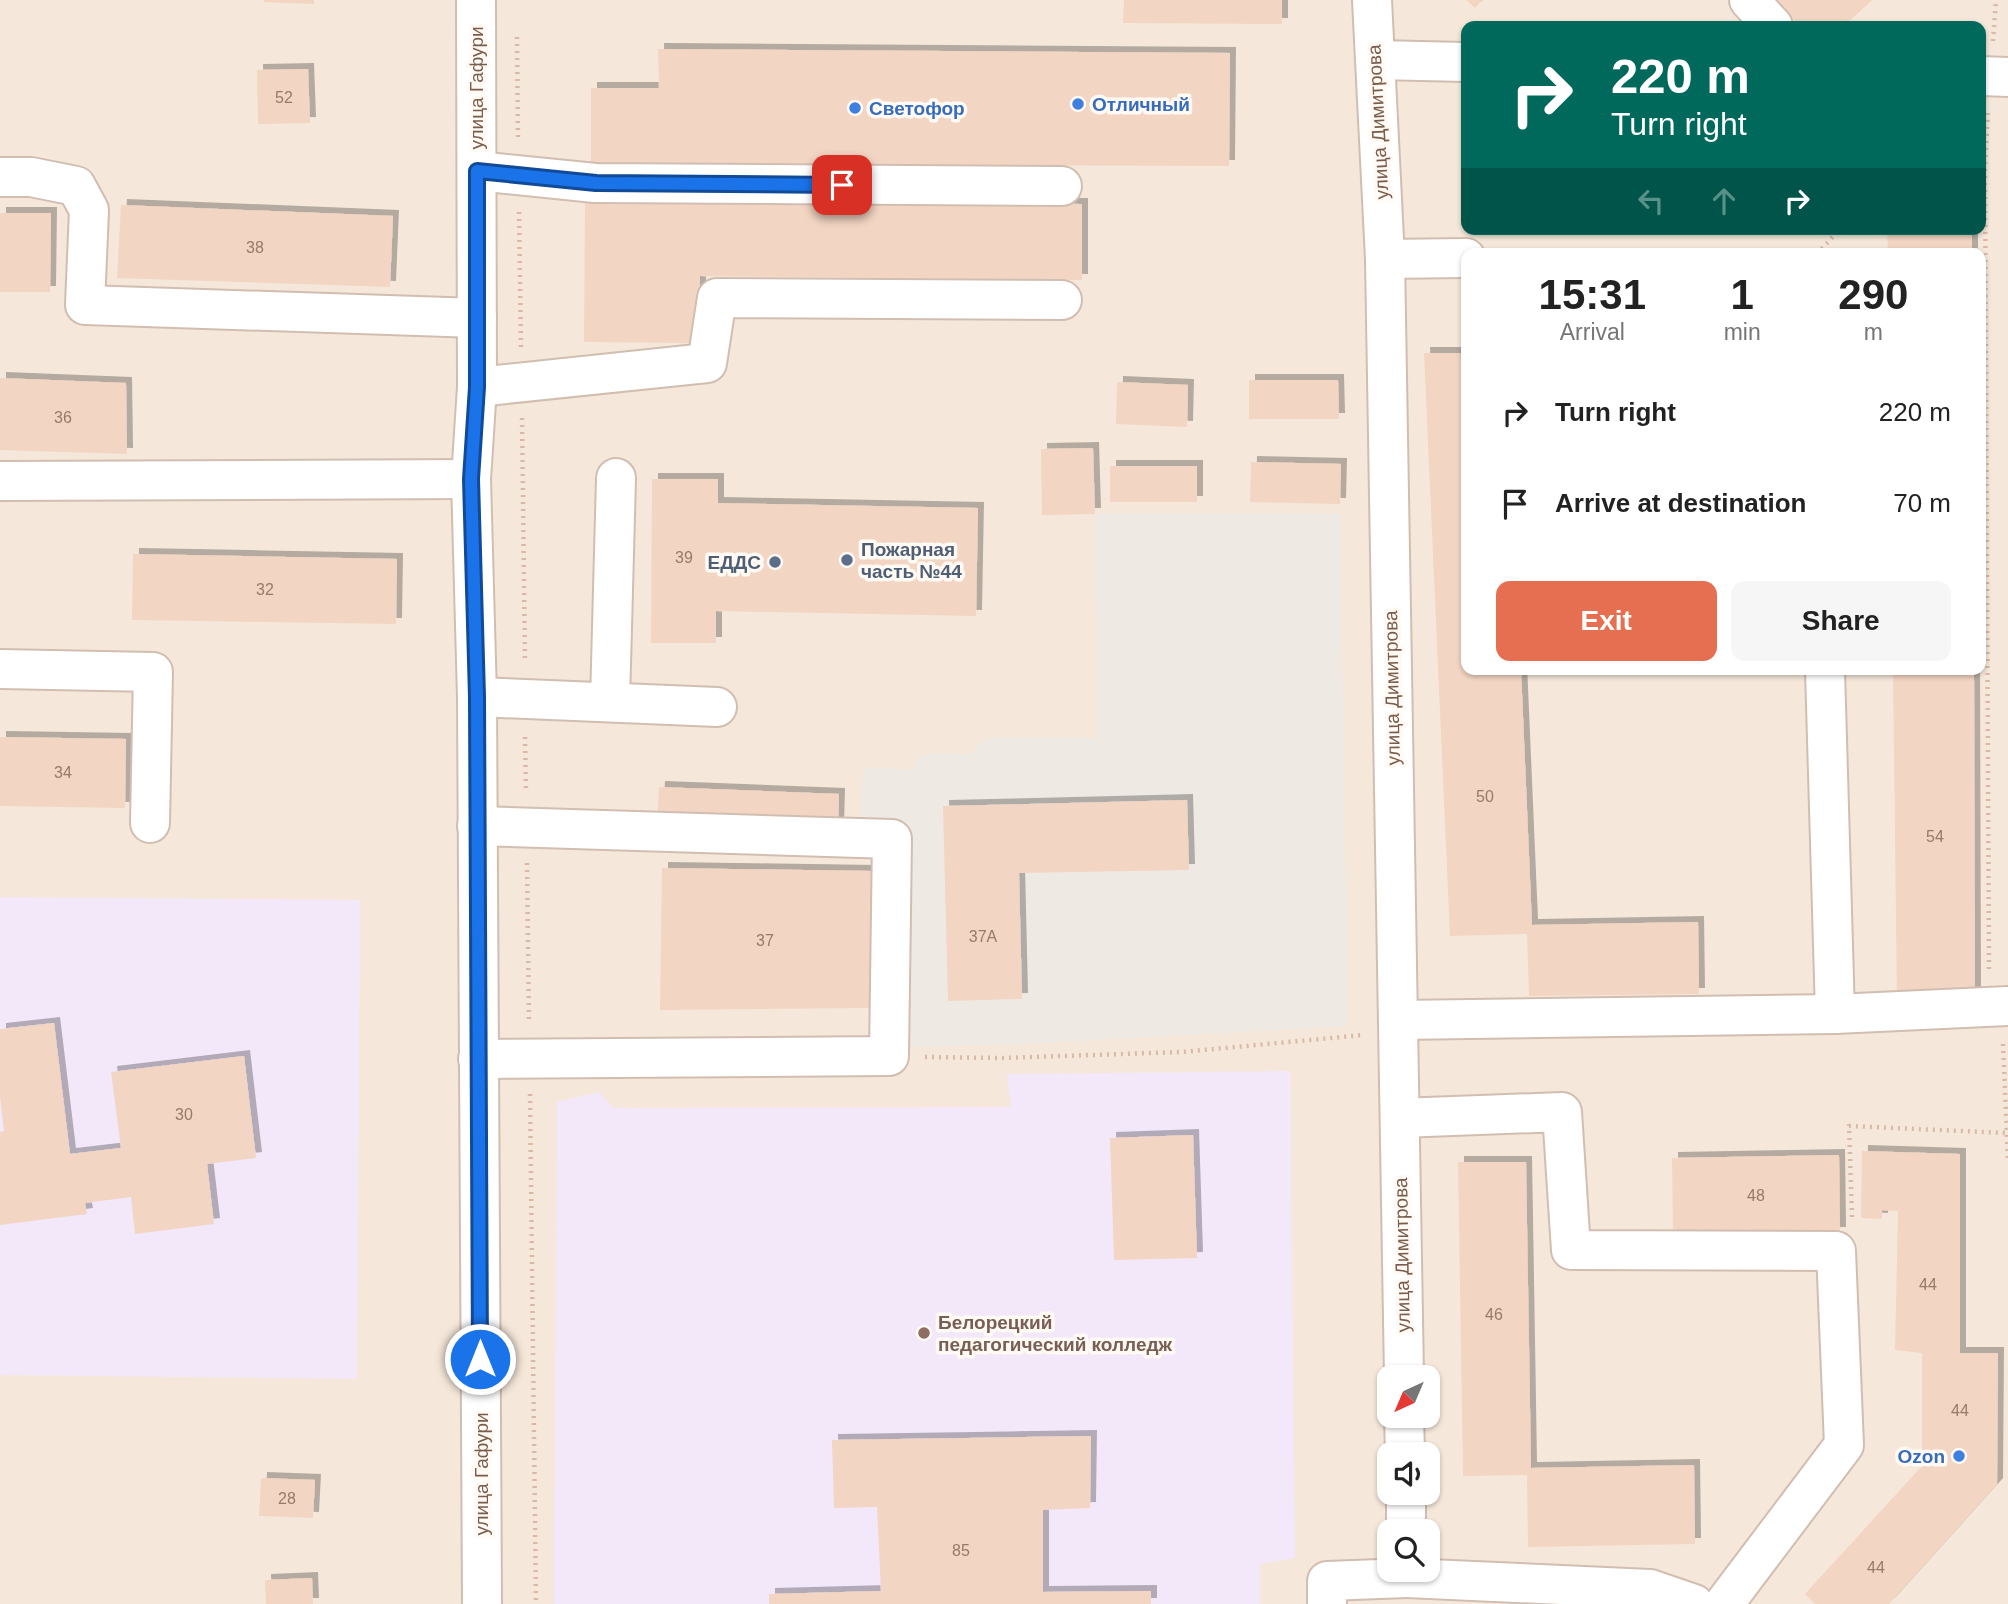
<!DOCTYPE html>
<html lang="en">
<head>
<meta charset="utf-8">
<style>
  body { margin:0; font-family:Arial,sans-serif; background:#f6f6f6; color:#222; height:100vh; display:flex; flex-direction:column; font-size:26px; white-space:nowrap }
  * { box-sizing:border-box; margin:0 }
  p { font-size:23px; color:#767676 }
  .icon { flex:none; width:38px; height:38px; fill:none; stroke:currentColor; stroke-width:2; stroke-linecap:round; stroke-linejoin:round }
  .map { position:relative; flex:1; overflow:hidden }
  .panel { position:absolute; left:1461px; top:248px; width:525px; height:427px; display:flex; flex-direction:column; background:#fff; border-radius:14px; box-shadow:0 2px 5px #0004 }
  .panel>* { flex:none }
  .guide { position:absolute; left:1461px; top:21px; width:525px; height:214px; border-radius:14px; box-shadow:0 2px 5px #0004; background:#00695c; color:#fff; overflow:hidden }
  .needle { width:46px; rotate:224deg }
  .fabs { position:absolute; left:1377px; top:1365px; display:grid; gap:14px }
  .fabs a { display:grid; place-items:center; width:63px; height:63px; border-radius:14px; background:#fff; box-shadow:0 2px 5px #0004; font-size:35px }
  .pin { position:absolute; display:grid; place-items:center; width:60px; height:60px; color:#fff; margin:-30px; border-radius:14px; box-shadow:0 4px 10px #0006 }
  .me { position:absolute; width:77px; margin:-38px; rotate:0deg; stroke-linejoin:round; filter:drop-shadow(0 0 5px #0008) }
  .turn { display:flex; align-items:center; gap:24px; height:147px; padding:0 35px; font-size:32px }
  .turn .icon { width:91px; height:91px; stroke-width:2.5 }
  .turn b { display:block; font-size:49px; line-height:60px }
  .lanes { display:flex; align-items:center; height:66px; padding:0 35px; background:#0003; justify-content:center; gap:35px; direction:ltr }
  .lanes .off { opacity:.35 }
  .eta { display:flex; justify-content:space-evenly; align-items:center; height:119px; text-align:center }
  .eta b { font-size:42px; font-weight:600; line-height:49px }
  .button { display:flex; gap:14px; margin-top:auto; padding:14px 35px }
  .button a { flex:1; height:80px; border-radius:14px; background:#e76f51; color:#fff; font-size:28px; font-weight:600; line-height:80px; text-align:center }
  .button a+a { background:#f6f6f6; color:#222 }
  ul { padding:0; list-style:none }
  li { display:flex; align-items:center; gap:21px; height:91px; padding:0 35px }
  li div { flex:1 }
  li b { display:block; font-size:26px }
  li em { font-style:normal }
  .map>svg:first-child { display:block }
  .residential { fill:#f5e8da; fill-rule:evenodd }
  .industrial { fill:#efe9e4 }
  .education { fill:#f3e8fa }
  .building { fill:#f3d5c3; filter:url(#shadow) }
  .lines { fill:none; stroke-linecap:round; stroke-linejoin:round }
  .minor-casing { stroke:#d1beb0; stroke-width:42 }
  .path { stroke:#d9b8a5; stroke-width:4.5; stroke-dasharray:2 5; stroke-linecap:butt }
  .minor { stroke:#fff; stroke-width:38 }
  .route-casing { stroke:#114b97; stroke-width:18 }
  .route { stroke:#1a73e8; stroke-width:12 }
  .shop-dot { fill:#3f7fe0; stroke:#fffaf3; stroke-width:2.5 }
  .service-dot { fill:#5c6f8a; stroke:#fffaf3; stroke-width:2.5 }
  .education-dot { fill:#8d6e63; stroke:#fffaf3; stroke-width:2.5 }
  .labels { text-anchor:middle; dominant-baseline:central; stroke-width:7; stroke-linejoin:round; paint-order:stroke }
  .number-label { font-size:16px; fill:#987a6a }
  .street-label { font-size:19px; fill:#7a5c4d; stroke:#fffaf3 }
  .shop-label { font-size:19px; font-weight:bold; fill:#366cbe; stroke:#fffaf3; text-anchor:start }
  .service-label { font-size:19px; font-weight:bold; fill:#4e5e75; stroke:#fffaf3; text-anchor:start }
  .education-label { font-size:19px; font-weight:bold; fill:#785e54; stroke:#fffaf3; text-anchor:start }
</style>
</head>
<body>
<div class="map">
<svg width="2008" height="1604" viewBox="0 0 2008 1604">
  <defs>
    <filter id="shadow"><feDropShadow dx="6" dy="-6" stdDeviation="0" flood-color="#0004"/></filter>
  </defs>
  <rect width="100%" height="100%" fill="#fdf6ec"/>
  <path class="residential" d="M0,0H2008V1604H0ZM1466,26H1981V229H1466ZM1466,254H1981V670H1466ZM1390,1377H1428V1416H1390ZM1390,1454H1428V1493H1390ZM1390,1531H1428V1570H1390Z"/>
  <polygon class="industrial" points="1095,514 1340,514 1348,1026 1023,1044 903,1047 906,847 861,826 863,767 913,770 920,754 969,754 987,738 1097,738"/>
  <g class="education">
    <polygon points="0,897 360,900 357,1379 0,1375"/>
    <polygon points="1290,1071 1295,1558 1260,1564 1260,1604 554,1604 557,1102 599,1092 613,1108 1011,1107 1007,1074"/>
  </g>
  <g class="building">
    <polygon points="264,0 314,0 314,4 264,2"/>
    <polygon points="1124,0 1282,0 1282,24 1123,23"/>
    <polygon points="1466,0 1482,0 1475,8"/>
    <polygon points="1775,0 1872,0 1844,26 1800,26"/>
    <polygon points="658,49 1230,53 1229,166 591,164 591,88 659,88"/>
    <polygon points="308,69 310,123 258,124 257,70"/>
    <polygon points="585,199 1082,204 1082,280 700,276 699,343 584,342"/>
    <polygon points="121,205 393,216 390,287 117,278"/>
    <polygon points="0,213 51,213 50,292 0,292"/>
    <polygon points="1887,229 1972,229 1972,254 1888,254"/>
    <polygon points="1424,353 1465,353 1466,670 1521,670 1532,925 1698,922 1699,994 1529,996 1527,934 1450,936"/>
    <polygon points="0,378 126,383 127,454 0,450"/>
    <polygon points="1249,380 1338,380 1339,419 1249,419"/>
    <polygon points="1117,382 1188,385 1187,427 1116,424"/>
    <polygon points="1093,448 1095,514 1042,515 1041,449"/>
    <polygon points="1251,462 1341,464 1340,504 1250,502"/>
    <rect x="1110" y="466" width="87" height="36"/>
    <polygon points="652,479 718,479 718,503 978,508 976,616 716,611 716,643 651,643"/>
    <polygon points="133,554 397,559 396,624 132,620"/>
    <polygon points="1893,670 1974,670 1975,1001 1897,1003"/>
    <polygon points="0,737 126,739 125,808 0,806"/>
    <polygon points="659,787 839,794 838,831 657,823"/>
    <polygon points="1187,800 1189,870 1019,873 1022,999 948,1001 943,806"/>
    <polygon points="662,868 871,871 869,1008 660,1010"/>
    <polygon points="54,1023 70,1154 121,1148 111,1072 244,1056 256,1158 207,1164 214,1224 135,1234 131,1197 85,1203 87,1214 0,1225 0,1132 4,1131 0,1097 0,1029"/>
    <polygon points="1193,1135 1197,1258 1114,1260 1110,1138"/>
    <polygon points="1862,1151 1960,1154 1960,1353 1998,1353 1997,1484 1889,1604 1815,1604 1805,1594 1922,1466 1922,1353 1895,1350 1898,1211 1882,1210 1882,1219 1861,1218"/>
    <polygon points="1839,1155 1840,1233 1673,1235 1672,1158"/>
    <polygon points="1458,1162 1526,1162 1531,1468 1694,1465 1695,1544 1528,1547 1527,1475 1463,1476"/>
    <polygon points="1091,1436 1090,1508 1043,1510 1043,1592 1151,1591 1151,1604 769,1604 769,1594 881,1591 877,1507 834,1508 832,1440"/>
    <polygon points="261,1478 315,1480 313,1518 259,1516"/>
    <polygon points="312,1578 313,1604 266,1604 265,1580"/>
  </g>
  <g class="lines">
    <g class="minor-casing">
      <g id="minor">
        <polyline points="476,0 477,387 471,479 477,697 482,1604"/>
        <polyline points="1372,0 1385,259 1404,1377"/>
        <polyline points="1749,0 1773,26"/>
        <polyline points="1376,60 1466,62"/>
        <polyline points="1981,76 2008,77"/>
        <polyline points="477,171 595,183 1062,186"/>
        <polyline points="0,177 31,177 76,186 89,210 85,305 477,318"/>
        <polyline points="1385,259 1466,258"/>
        <polyline points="477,387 707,363 717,298 1062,300"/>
        <polyline points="0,481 471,479"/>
        <polyline points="0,669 153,672 150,823"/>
        <polyline points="1825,670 1835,1014"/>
        <polyline points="477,697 717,707"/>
        <polyline points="610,702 616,478"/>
        <polyline points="477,826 892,839 889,1056 478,1059"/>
        <polyline points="1398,1020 1835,1014 2008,1006"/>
        <polyline points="1400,1118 1562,1112 1571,1250 1836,1251 1844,1445 1724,1604"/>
        <polyline points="1404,1416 1405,1454"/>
        <polyline points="1406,1493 1406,1531"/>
        <polyline points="1407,1578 1650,1589 1694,1604"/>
        <polyline points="1327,1604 1327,1581 1407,1578 1407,1570"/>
      </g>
    </g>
    <g class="path">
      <polyline points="517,37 518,140"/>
      <polyline points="1993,41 1996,0"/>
      <polyline points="1988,113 1985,166 1989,972"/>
      <polyline points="519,212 521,347"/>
      <polyline points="1817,254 1840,229"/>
      <polyline points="522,418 525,662"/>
      <polyline points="525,737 526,791"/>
      <polyline points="527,863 529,1022"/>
      <polyline points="2003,1044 2008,1160"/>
      <polyline points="925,1057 1001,1058 1182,1052 1363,1035"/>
      <polyline points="530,1094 536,1604"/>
      <polyline points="1852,1217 1849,1126 2007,1133"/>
    </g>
    <use href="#minor" class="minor"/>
  </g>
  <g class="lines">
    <g class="route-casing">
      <polyline id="route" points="480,1359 477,697 471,479 477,387 477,171 596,183 842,185"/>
    </g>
    <use href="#route" class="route"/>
  </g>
  <g class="shop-dot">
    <circle cx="1078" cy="104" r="7"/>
    <circle cx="855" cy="108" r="7"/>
    <circle cx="1959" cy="1456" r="7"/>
  </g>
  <g class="service-dot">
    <circle cx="847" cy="560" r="7"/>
    <circle cx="775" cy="562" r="7"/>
  </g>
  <circle class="education-dot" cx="924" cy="1333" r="7"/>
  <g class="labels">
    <g class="number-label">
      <text x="284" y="97">52</text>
      <text x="255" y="247">38</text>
      <text x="63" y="417">36</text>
      <text x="684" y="557">39</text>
      <text x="265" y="589">32</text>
      <text x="63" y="772">34</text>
      <text x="1485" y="796">50</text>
      <text x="1935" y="836">54</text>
      <text x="983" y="936">37А</text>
      <text x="765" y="940">37</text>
      <text x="184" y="1114">30</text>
      <text x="1756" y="1195">48</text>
      <text x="1928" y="1284">44</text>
      <text x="1494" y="1314">46</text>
      <text x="1960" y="1410">44</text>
      <text x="287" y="1498">28</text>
      <text x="961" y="1550">85</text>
      <text x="1876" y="1567">44</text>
    </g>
    <g class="street-label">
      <text transform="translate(476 88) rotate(-90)">улица Гафури</text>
      <text transform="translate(1378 122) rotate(-93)">улица Димитрова</text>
      <text transform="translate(1392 688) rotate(-91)">улица Димитрова</text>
      <text transform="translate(1402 1255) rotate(-91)">улица Димитрова</text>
      <text transform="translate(481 1474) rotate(-90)">улица Гафури</text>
    </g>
    <g class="shop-label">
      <text x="1092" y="104">Отличный</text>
      <text x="869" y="108">Светофор</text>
      <text x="1945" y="1456" text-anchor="end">Ozon</text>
    </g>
    <g class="service-label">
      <text x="861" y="549">Пожарная<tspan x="861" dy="22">часть №44</tspan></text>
      <text x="761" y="562" text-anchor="end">ЕДДС</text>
    </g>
    <g class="education-label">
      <text x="938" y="1322">Белорецкий<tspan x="938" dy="22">педагогический колледж</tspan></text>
    </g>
  </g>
</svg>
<div class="fabs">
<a><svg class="needle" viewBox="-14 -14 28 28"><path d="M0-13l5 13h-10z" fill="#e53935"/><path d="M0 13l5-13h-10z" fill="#767676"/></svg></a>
<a><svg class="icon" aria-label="sound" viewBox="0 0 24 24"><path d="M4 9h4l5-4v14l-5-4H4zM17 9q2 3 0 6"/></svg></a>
<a><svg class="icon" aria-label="search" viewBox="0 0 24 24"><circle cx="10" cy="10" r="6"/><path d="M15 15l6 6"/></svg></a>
</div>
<div class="pin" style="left:842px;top:185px;background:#d93025"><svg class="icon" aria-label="arrive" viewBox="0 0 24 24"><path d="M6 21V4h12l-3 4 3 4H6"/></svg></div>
<svg class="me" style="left:480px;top:1359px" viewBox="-20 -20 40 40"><circle r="17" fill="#1a73e8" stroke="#fff" stroke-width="3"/><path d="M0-11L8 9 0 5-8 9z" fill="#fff"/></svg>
<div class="guide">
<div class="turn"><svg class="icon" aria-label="right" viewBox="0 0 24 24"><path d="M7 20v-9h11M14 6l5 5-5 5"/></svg><div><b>220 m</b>Turn right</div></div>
<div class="lanes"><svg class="icon off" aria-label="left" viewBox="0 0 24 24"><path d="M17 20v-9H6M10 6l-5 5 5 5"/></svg><svg class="icon off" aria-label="ahead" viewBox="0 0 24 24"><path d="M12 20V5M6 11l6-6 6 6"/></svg><svg class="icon" aria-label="right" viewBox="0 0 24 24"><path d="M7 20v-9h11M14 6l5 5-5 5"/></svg></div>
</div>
<section class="panel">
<div class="eta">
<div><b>15:31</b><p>Arrival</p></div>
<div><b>1</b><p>min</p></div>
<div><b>290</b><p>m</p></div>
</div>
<ul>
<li><svg class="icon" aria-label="right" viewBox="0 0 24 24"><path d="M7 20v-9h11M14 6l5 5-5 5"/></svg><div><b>Turn right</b></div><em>220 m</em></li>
<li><svg class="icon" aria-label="arrive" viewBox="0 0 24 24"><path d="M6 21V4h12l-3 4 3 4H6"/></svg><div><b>Arrive at destination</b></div><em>70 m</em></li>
</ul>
<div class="button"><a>Exit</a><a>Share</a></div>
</section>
</div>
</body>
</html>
